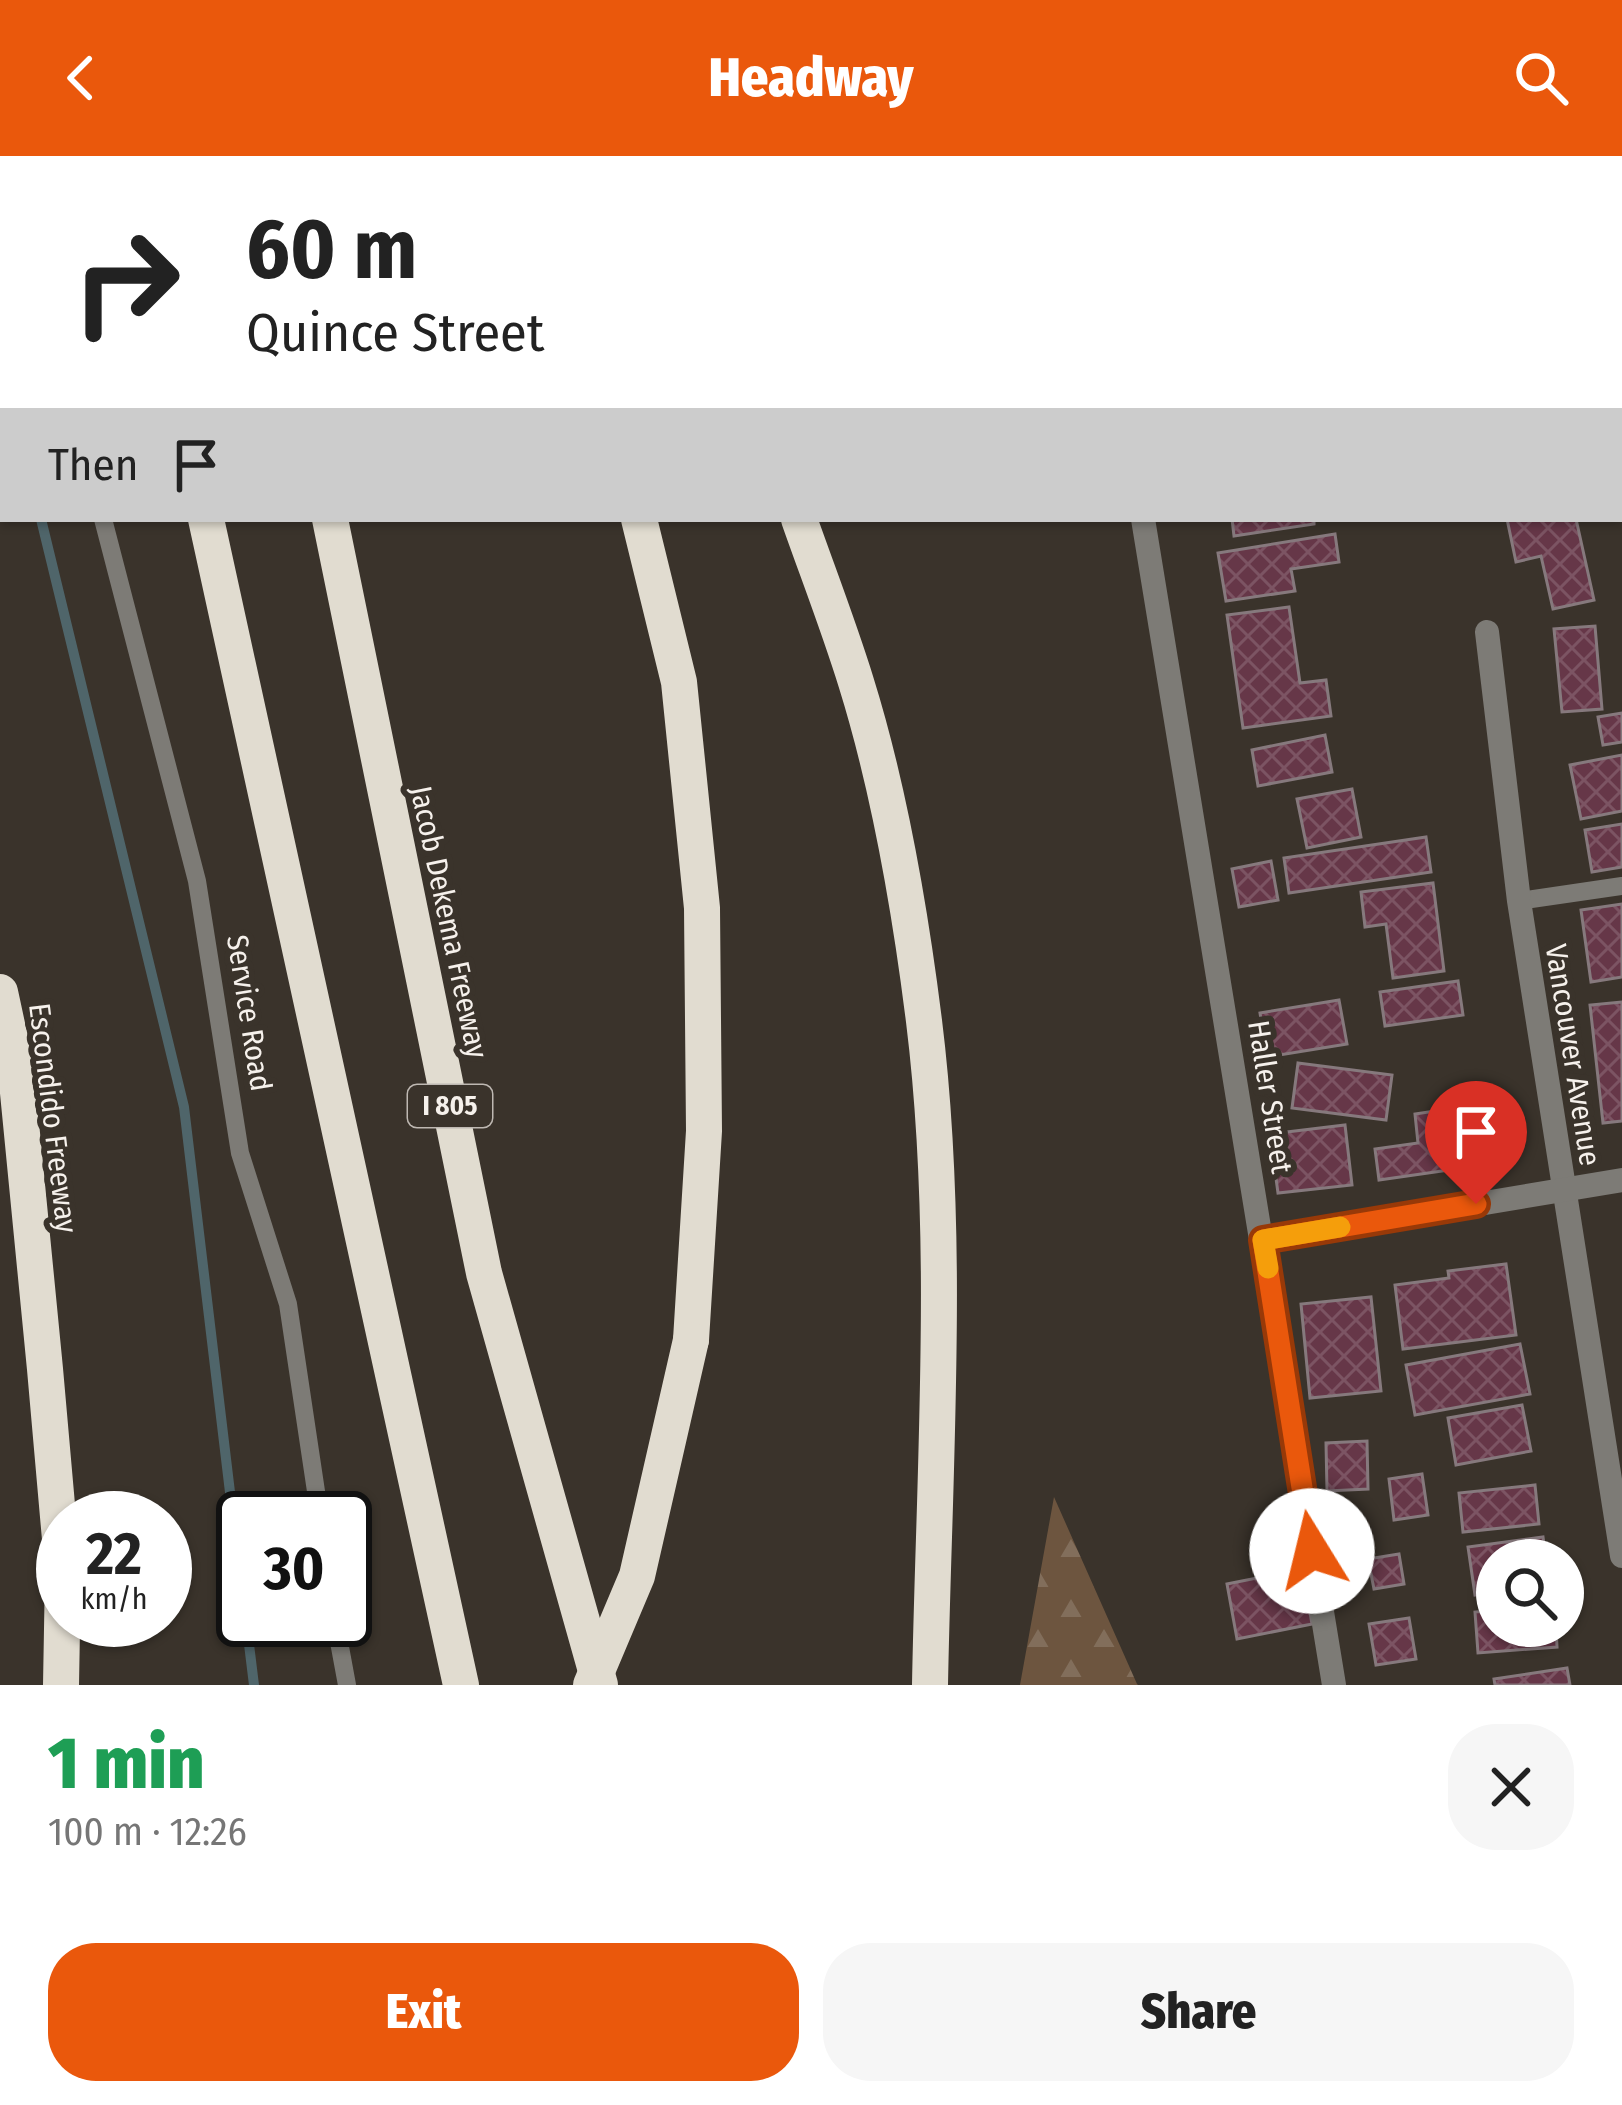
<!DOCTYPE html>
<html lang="en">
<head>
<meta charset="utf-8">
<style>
  body { margin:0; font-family:"Fira Sans Condensed",sans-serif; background:#f6f6f6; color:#222; height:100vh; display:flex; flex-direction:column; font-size:45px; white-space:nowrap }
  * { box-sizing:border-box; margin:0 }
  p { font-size:39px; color:#767676 }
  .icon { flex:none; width:66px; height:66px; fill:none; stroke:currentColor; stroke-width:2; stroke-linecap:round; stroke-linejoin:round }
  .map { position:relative; height:1529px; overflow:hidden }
  .side { display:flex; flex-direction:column; background:#fff; flex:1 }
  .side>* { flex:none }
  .banner { position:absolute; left:0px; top:0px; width:1623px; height:366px; box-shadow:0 3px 9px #0004; background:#fff; color:#222; overflow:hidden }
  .tools { position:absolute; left:1476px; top:1383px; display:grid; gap:24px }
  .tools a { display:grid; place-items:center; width:108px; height:108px; border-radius:50%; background:#fff; box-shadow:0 3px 9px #0004; font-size:60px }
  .speed { position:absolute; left:36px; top:1335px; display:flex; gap:24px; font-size:60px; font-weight:700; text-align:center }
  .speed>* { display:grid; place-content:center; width:156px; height:156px; border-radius:50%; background:#fff; box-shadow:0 3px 9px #0004; line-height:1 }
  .speed small { font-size:30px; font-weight:400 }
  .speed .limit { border:6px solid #111; border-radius:18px; background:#fff; color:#111 }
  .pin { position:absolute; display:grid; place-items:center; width:102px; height:102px; color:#fff; margin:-123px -51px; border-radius:50% 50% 50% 0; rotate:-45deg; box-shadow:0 0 12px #0007 }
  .pin .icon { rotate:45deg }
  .me { position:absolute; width:132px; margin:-66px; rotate:351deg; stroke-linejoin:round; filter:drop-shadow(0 0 9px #0008) }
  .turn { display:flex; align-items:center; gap:42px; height:252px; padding:0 48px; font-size:54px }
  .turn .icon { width:156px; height:156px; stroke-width:2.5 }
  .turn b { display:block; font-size:84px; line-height:102px }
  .then { display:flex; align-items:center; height:114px; padding:0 48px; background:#0003; gap:24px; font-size:45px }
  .round { display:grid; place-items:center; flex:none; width:126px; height:126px; border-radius:48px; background:#f6f6f6 }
  .summary { display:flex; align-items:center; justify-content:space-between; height:204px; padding:0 48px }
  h1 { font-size:72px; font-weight:800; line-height:90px; color:#1e9e55 }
  .button { display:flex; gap:24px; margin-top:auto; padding:24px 48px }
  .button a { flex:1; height:138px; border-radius:48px; background:#ea580c; color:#fff; font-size:48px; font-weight:800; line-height:138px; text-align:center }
  .button a+a { background:#f6f6f6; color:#222 }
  header { display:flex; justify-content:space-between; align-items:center; height:156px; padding:0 48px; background:#ea580c; color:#fff; font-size:54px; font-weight:800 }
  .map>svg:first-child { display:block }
  .forest { fill:url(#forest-firs) }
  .park { fill:url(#park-crowns) }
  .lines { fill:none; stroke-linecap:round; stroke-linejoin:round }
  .stream { stroke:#4f656a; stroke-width:10 }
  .building { fill:url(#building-cross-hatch); stroke:#86797d; stroke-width:3 }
  .path { stroke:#807972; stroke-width:6; stroke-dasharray:12 6; stroke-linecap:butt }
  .lane { stroke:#7d7b76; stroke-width:18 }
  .street { stroke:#7d7b76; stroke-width:24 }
  .secondary { stroke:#a5a29b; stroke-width:24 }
  .highway { stroke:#e1dcd0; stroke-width:36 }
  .highway-bridge { stroke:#e1dcd0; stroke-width:36 }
  .route-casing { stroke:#983908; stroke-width:30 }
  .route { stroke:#ea580c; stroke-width:21 }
  .slow { stroke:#f59e0b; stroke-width:21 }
  .labels { text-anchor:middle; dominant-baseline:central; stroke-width:12; stroke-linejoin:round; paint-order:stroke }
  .shield { fill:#3a332b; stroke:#beb8b2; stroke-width:3 }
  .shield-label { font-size:27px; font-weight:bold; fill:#f6f1ec }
  .street-label { font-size:30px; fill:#f6f1ec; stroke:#3a332b }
</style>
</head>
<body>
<header><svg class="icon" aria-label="back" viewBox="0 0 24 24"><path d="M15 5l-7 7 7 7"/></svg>Headway<svg class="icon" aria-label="search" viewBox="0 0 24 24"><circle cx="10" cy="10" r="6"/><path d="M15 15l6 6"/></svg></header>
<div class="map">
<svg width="1622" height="1529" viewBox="0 0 1622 1529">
  <defs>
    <pattern id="forest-firs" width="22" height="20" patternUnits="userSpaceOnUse" patternTransform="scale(3)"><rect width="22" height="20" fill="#6d553f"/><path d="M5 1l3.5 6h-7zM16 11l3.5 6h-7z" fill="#826e5b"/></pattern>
    <pattern id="park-crowns" width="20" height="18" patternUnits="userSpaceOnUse" patternTransform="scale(3)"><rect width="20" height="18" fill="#6d553f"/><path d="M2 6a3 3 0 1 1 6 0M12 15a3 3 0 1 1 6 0" fill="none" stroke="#826e5b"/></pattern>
    <pattern id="building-cross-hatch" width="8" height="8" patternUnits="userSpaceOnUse" patternTransform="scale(3)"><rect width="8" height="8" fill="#663748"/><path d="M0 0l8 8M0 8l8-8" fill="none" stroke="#7c5463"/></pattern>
  </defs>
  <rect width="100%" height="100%" fill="#3a332b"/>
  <polygon class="forest" points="1054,1341 1137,1528 1138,1529 1020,1529"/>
  <polygon class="park" points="869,0 1572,0 1566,3"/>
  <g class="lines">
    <g class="stream">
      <polyline points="0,197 3,209"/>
      <polyline points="41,363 184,951 243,1445"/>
      <polyline points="246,1464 254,1529"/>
    </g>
  </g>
  <g class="building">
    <polygon points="1232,363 1314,363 1314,368 1234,380"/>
    <polygon points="1507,363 1576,363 1594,444 1553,453 1541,400 1516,406"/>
    <polygon points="1335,378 1339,406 1291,413 1295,435 1226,445 1218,397"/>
    <polygon points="1289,451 1300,527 1326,524 1331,560 1243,572 1227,459"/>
    <polygon points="1595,470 1602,553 1562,556 1554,473"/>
    <polygon points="1622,557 1622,586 1603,589 1598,561"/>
    <polygon points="1325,579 1332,616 1258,630 1252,594"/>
    <polygon points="1622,599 1622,655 1581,663 1570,609"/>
    <polygon points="1352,633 1361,681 1307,692 1297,643"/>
    <polygon points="1622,668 1622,711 1592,716 1585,674"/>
    <polygon points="1426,681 1431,716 1289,737 1284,702"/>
    <polygon points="1271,705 1278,744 1239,751 1232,713"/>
    <polygon points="1433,727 1444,815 1393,822 1386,768 1365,771 1361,736"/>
    <polygon points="1622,748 1622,821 1591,826 1581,754"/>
    <polygon points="1458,825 1463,859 1385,870 1380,836"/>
    <polygon points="1339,844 1347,888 1267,901 1260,857"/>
    <polygon points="1622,846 1622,965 1603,967 1590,849"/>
    <polygon points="1298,907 1392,919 1386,964 1292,952"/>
    <polygon points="1482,948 1491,1008 1379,1024 1375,993 1418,987 1415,958"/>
    <polygon points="1345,969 1352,1029 1278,1037 1270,978"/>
    <polygon points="1506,1108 1516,1179 1403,1193 1395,1129 1449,1122 1448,1115"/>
    <polygon points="1371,1141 1381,1235 1310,1242 1301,1148"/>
    <polygon points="1520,1188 1530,1238 1415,1259 1406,1209"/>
    <polygon points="1522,1249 1531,1295 1456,1309 1448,1262"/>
    <polygon points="1367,1285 1368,1333 1327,1335 1326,1287"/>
    <polygon points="1422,1318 1428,1359 1394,1364 1389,1323"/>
    <polygon points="1535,1329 1539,1368 1463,1376 1459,1337"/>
    <polygon points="1543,1381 1546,1404 1497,1404 1497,1436 1475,1439 1468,1391"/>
    <polygon points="1399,1398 1404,1428 1374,1433 1368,1403"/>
    <polygon points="1302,1413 1312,1468 1237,1483 1227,1428"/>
    <polygon points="1497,1454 1497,1470 1556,1470 1557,1491 1478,1497 1475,1456"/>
    <polygon points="1409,1462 1416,1503 1376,1509 1369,1468"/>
    <polygon points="1567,1512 1570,1529 1495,1529 1494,1523"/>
  </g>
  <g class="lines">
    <g class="path">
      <polyline points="905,0 912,3"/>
      <polyline points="1062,0 1081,3"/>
      <polyline points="1271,0 1282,3"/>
      <polyline points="1570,0 1570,3"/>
      <polyline points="1039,3 1049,0"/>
      <polyline points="1135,3 1149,0"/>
    </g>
    <g class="lane">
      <polyline points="4,0 5,3"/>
      <polyline points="103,363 197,725 240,997 288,1148 320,1362"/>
      <polyline points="1519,745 1622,730"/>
      <polyline points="335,1464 347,1529"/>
    </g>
    <g class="street">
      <polyline points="1143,363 1334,1529"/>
      <polyline points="1487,476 1519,745 1622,1400"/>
      <polyline points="1263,1084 1622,1024"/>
    </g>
    <g class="secondary">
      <polyline points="1620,50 1622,50"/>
      <polyline points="1620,143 1622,142"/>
    </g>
    <g class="highway">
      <polyline points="127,0 127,3"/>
      <polyline points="255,0 256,3"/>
      <polyline points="522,0 523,3"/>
      <polyline points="646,0 648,3"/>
      <polyline points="206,363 461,1529"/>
      <polyline points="330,363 484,1117 600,1529"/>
      <polyline points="639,363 679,526 702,752 704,975 691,1184"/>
      <path d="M799,363C818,417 839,471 856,526C890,635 910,753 924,865C951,1082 934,1311 930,1529"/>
      <polyline points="0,836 15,906 45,1213 63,1417 61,1529"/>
    </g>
    <polyline class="highway-bridge" points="591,1529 637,1420 691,1184"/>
  </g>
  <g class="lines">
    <g class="route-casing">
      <polyline id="route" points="1312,1395 1263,1084 1476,1048"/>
    </g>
    <use href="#route" class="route"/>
    <polyline class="slow" points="1268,1112 1263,1084 1340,1071"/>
  </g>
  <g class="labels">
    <rect class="shield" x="408" y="929" width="84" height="42" rx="9"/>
    <g class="shield-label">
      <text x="450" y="950">I 805</text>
    </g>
    <g class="street-label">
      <text transform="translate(449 766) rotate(78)">Jacob Dekema Freeway</text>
      <text transform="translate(249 857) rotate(81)">Service Road</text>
      <text transform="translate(1573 899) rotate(81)">Vancouver Avenue</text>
      <text transform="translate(1270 941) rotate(81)">Haller Street</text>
      <text transform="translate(53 962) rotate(83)">Escondido Freeway</text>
    </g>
  </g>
</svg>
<div class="tools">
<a><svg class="icon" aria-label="search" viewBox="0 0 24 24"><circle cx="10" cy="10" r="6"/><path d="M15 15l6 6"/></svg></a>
</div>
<div class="speed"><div>22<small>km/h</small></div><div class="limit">30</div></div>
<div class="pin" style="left:1476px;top:1048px;background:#d93025"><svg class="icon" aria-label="arrive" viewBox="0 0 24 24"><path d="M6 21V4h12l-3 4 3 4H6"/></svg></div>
<svg class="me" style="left:1312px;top:1395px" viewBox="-20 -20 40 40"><circle r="19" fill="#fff"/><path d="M0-13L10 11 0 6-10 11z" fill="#ea580c"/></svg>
<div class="banner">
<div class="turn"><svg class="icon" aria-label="right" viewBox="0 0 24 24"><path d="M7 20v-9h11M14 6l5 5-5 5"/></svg><div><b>60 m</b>Quince Street</div></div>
<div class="then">Then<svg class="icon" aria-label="arrive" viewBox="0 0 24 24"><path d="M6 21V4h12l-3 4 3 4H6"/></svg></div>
</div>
</div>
<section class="side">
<div class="summary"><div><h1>1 min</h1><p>100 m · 12:26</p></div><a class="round"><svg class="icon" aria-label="close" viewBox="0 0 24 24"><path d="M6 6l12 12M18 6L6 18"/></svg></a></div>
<div class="button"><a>Exit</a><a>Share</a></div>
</section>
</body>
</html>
